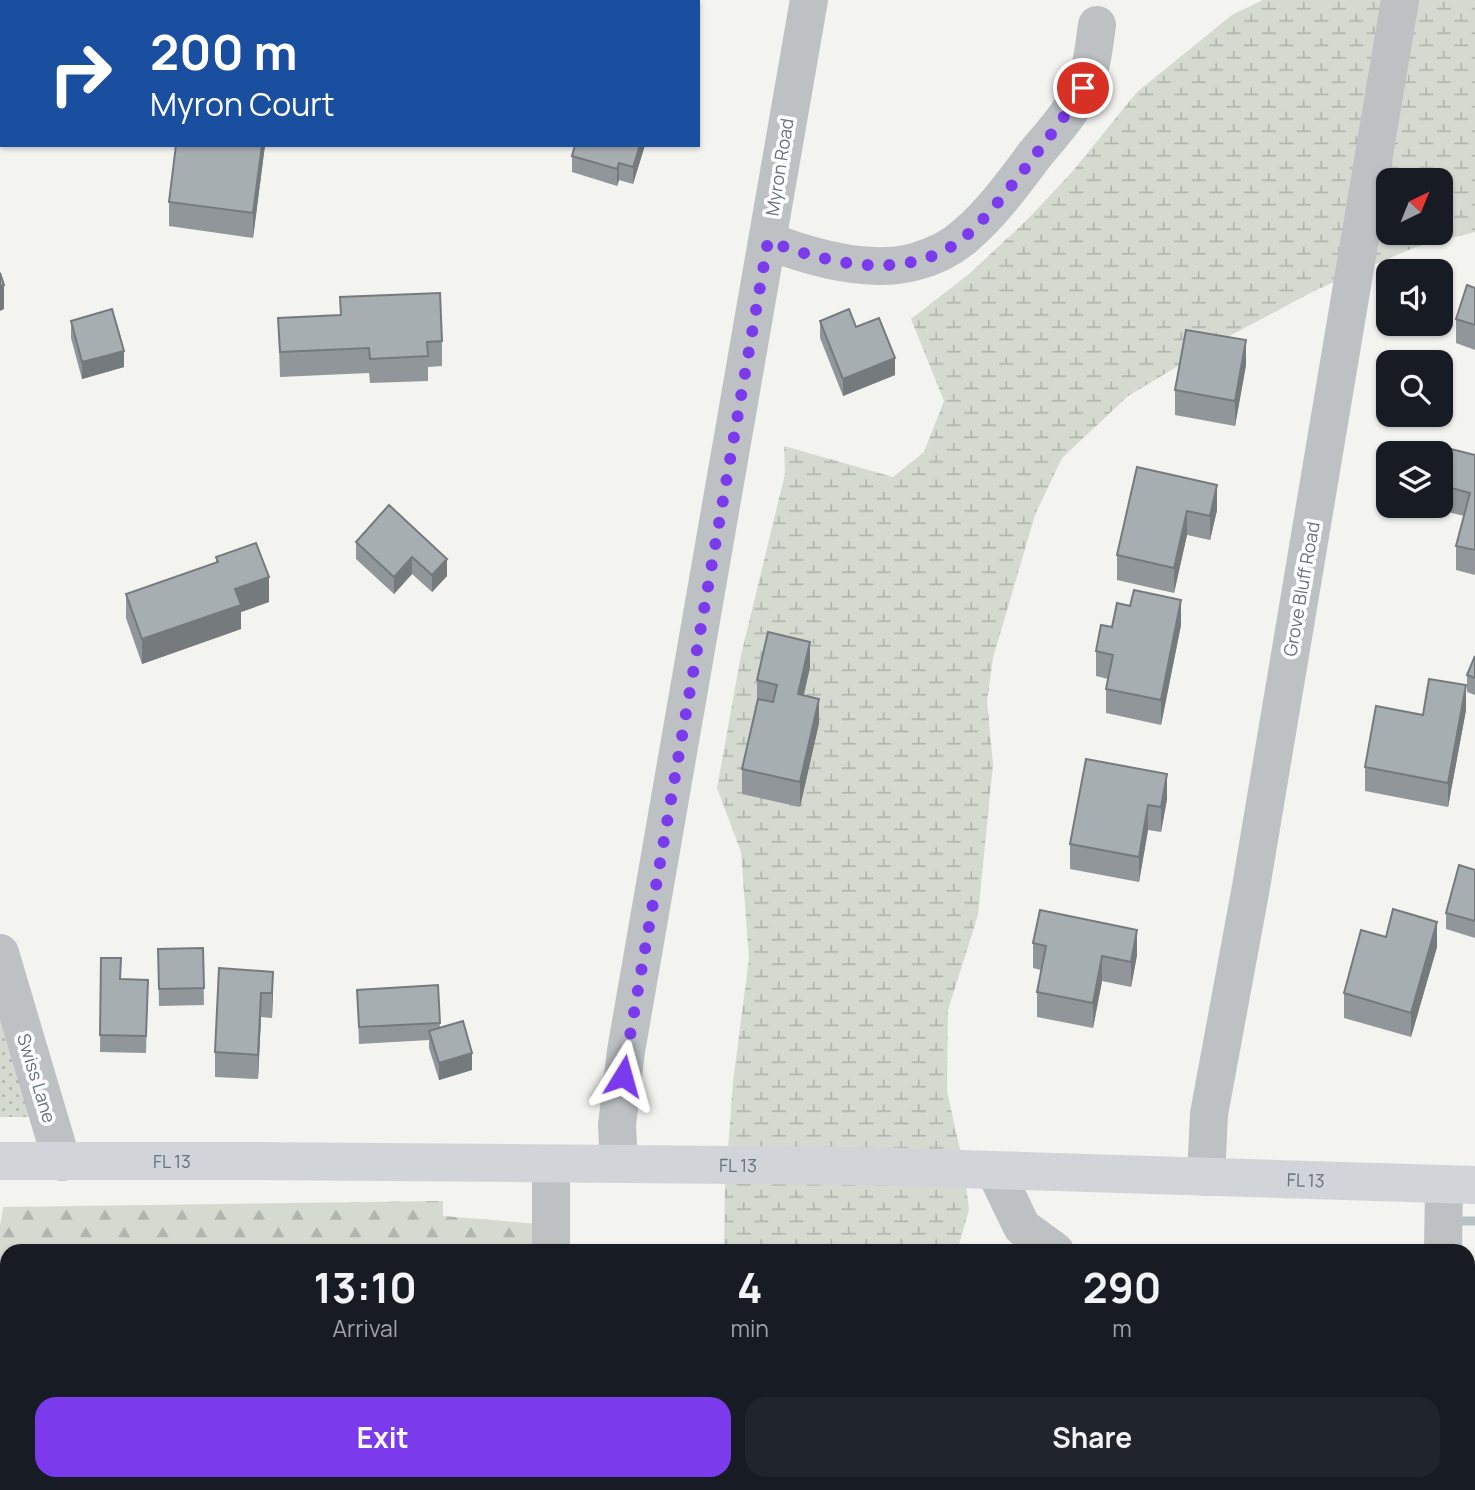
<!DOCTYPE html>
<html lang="en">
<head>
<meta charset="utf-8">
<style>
  body { margin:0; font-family:Manrope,sans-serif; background:#20242c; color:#f1f3f6; height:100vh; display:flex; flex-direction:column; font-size:26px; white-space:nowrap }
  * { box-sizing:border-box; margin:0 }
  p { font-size:23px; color:#9ea1a6 }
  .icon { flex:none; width:38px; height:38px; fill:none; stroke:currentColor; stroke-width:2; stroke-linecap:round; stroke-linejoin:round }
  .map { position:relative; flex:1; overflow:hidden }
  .drawer { position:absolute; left:0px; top:1244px; width:1475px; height:247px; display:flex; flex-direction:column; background:#171b24; border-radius:21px 21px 0 0; box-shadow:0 2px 5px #0004 }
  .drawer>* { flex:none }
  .hud { position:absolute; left:0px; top:0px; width:700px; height:147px; box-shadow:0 2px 5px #0004; background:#1a4fa0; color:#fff; overflow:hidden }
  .needle { width:46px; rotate:43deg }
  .tools { position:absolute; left:1376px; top:168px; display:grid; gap:14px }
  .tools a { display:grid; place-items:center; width:77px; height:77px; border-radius:14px; background:#171b24; box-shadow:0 2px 5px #0004; font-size:35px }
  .pin { position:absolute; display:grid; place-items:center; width:60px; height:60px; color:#fff; margin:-30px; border:4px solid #fff; border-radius:50%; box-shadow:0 2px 7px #0007 }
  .me { position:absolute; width:77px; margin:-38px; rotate:8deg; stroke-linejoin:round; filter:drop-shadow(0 0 5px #0008) }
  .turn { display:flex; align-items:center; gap:24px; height:147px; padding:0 35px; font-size:32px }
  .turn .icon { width:91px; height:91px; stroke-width:2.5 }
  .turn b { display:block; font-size:49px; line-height:60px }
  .eta { display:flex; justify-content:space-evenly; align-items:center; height:119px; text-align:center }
  .eta b { font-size:42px; font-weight:700; line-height:49px }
  .primary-button { display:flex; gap:14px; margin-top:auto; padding:14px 35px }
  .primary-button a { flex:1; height:80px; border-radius:21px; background:#7c3aed; color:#fff; font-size:28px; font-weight:700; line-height:80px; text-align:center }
  .primary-button a+a { background:#20242c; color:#f1f3f6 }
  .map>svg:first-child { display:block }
  .grass { fill:url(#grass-dots) }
  .forest { fill:url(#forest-firs) }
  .wetland { fill:url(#wetland-marsh); fill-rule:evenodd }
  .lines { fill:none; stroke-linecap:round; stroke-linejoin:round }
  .stream { stroke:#b7c2c6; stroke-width:9 }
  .minor { stroke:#bdc1c4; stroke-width:38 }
  .major { stroke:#d1d5d9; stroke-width:38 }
  .wall { fill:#909699 }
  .shaded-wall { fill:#757a7d }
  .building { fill:#a7aeb2; stroke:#757a7d; stroke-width:2 }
  .route { stroke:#7c3aed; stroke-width:12; stroke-dasharray:0 21.6 }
  .labels { text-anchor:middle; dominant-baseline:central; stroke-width:7; stroke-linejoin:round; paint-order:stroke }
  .street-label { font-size:18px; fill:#65737e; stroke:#fff }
</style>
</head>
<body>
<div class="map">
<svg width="1475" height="1490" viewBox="0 0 1475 1490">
  <defs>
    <pattern id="grass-dots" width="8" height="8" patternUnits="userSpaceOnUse" patternTransform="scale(1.75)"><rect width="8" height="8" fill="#d5dad1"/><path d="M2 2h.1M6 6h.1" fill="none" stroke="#b0b5af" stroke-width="1.8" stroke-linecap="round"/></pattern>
    <pattern id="forest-firs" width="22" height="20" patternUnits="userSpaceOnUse" patternTransform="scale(1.75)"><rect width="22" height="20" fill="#d5dad1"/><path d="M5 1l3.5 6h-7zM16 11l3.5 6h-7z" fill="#b0b5af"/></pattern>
    <pattern id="wetland-marsh" width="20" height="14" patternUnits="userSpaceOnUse" patternTransform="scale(1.75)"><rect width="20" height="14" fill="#d5dad1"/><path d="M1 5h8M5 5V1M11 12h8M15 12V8" fill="none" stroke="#b0b5af"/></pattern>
  </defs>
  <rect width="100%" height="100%" fill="#f3f3f0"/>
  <polygon class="grass" points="0,940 49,1117 0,1117"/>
  <polygon class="forest" points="443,1201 443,1216 551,1225 551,1251 7,1251 7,1484 549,1484 549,1490 0,1490 0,1226 3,1207"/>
  <g class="wetland">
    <path d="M1263,0H1475V232L1413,248L1316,290L1220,341L1128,396L1062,458L1035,515L993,658L987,701L993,764L978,915L948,1010L947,1091L961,1154L728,1149L733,1082L749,958L741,852L717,788L741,655L785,474L784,446L893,477L924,452L944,401L911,319L969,274L1027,220L1072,172L1137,92L1232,15ZM1388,180H1440V233H1388Z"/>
    <polygon points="725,1180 966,1185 969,1210 957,1251 724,1251"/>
    <polygon points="691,1484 957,1484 960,1490 690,1490"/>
  </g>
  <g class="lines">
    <polyline class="stream" points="1456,1221 1475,1221"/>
    <g class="minor">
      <path d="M768,241C810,257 869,274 914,262C933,257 952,248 966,235C993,212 1015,181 1036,153C1053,133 1072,112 1083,88C1092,68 1094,47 1097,25"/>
      <polyline points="0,953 62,1162"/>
      <polyline points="619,1164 617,1125 626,1051 809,0"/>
      <polyline points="995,1171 1022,1227 1055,1251"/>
      <polyline points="1206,1177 1209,1114 1251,887 1400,0"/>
      <polyline points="551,1251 551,1164"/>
      <polyline points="1443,1251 1444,1184"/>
      <polyline points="551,1484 551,1490"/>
      <polyline points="1163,1490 1163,1484"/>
      <polyline points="1444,1490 1444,1484"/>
    </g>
    <path class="major" id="s1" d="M0,1161H256L862,1166L1475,1185"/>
  </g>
  <g class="wall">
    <polygon points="176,145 265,145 253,238 169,226 169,202"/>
    <polygon points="645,145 633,184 619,180 617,186 572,172 572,156"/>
    <polygon points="1475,288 1475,350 1456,343 1456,319"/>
    <polygon points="340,297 442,341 442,366 428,367 428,381 370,383 369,373 280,377 278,318 340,315"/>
    <polygon points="71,321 124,367 82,379 71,338"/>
    <polygon points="820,321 856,327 895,375 843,396 820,338"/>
    <polygon points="1246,365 1235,426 1175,415 1175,390"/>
    <polygon points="1440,453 1475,455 1475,575 1456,570 1456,546 1464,516 1424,506 1440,506"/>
    <polygon points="1137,467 1217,510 1210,540 1187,535 1174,593 1117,580 1117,555"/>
    <polygon points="389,505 447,576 432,592 412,574 394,594 356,559 356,542"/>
    <polygon points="216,557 269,602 241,612 241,629 142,664 126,618 126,594 216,563"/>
    <polygon points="1181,625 1161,725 1106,713 1106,689 1108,679 1096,676 1096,651 1112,627"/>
    <polygon points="1475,656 1475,695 1467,692 1467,675"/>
    <polygon points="810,667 804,695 819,723 800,807 742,794 742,769 757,701 757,680"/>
    <polygon points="1466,710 1448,807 1365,791 1365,767 1423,715"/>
    <polygon points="1086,759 1167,799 1161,832 1148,830 1139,882 1070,869 1070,844"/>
    <polygon points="1475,870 1475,938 1446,929 1446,913"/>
    <polygon points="1386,937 1437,947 1411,1037 1344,1018 1344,993"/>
    <polygon points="1033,943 1137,955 1131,987 1102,981 1093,1028 1037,1017 1037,992 1041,970 1033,968"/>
    <polygon points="203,948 204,1005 159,1006 158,949"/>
    <polygon points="101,958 121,979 148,980 146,1053 100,1052"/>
    <polygon points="273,972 272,1018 261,1017 258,1079 215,1077 215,1052"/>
    <polygon points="438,985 440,1028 472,1070 439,1080 429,1048 429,1040 359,1044 357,990"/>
  </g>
  <g class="shaded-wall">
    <polygon points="262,145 265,145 253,238 253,213"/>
    <polygon points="640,145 645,145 633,184 633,167"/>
    <polygon points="619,163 619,180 617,186 617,169"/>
    <polygon points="4,285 4,309 0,311 0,286"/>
    <polygon points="1246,340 1246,365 1235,426 1235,401"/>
    <polygon points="124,351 124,367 82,379 82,362"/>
    <polygon points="895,358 895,375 843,396 843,379"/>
    <polygon points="1217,485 1217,510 1210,540 1210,516"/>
    <polygon points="1187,511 1187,535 1174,593 1174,568"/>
    <polygon points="412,557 412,574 394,594 394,577"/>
    <polygon points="447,559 447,576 432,592 432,575"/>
    <polygon points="269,577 269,602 241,612 241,629 142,664 142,639 235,589"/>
    <polygon points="1181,600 1181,625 1161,725 1161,700"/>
    <polygon points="810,642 810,667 798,718 798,694"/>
    <polygon points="1466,685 1466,710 1448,807 1448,783"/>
    <polygon points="819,699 819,723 800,807 800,782"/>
    <polygon points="1167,774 1167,799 1161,832 1161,807"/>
    <polygon points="1148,805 1148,830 1139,882 1139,857"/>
    <polygon points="1437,922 1437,947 1411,1037 1411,1013"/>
    <polygon points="1137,930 1137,955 1131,987 1131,962"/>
    <polygon points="1102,956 1102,981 1093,1028 1093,1003"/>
    <polygon points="273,972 273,996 272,1018 272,993"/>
    <polygon points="261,993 261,1017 258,1079 258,1055"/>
    <polygon points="472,1053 472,1070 439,1080 439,1063"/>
  </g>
  <g class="building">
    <polygon points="194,0 262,0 262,2 193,2"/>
    <polygon points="176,145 262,145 253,213 169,202"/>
    <polygon points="575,145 640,145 633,167 619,163 617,169 572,156"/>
    <polygon points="0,273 4,285 0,286"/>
    <polygon points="1467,285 1475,288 1475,325 1456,319"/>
    <polygon points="440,293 442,341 427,342 428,356 370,359 369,348 280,352 278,318 341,315 340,297"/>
    <polygon points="112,309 124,351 82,362 71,321"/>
    <polygon points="849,309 856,327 879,318 895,358 843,379 820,321"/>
    <polygon points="1186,330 1246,340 1235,401 1175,390"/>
    <polygon points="1431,444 1475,455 1475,550 1456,546 1470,493 1440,485 1440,453 1428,453"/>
    <polygon points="1137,467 1217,485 1210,516 1187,511 1174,568 1117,555"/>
    <polygon points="389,505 447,559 432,575 412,557 394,577 356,542"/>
    <polygon points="256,543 269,577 235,589 241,605 142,639 126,594 218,562 216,557"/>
    <polygon points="1134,590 1181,600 1161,700 1106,689 1113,655 1096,651 1101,625 1112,627 1117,603 1130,606"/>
    <polygon points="768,632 810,642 798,694 819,699 800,782 742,769 758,699 773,702 777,685 757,680"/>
    <polygon points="1475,656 1475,678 1467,675"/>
    <polygon points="1429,679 1466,685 1448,783 1365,767 1376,706 1423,715"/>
    <polygon points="1086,759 1167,774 1161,807 1148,805 1139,857 1070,844"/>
    <polygon points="1459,865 1475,870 1475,921 1446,913"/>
    <polygon points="1393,909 1437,922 1411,1013 1344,993 1361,930 1386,937"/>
    <polygon points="1040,910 1137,930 1131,962 1102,956 1093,1003 1037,992 1046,946 1033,943"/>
    <polygon points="203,948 204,988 159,989 158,949"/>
    <polygon points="101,958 121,958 120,979 148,980 146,1036 100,1035"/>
    <polygon points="219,968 273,972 272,993 261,993 258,1055 215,1052"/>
    <polygon points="438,985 440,1023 359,1027 357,990"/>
    <polygon points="463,1021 472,1053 439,1063 429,1031"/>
    <rect x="1019" y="1484" width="80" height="6"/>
    <polygon points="1247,1484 1337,1484 1336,1490 1247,1490"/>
    <polygon points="692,1487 692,1490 649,1490 649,1488"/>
  </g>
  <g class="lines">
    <path class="route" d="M623,1076L768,241C829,264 911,284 967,235C986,218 1004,195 1020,175C1042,146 1064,119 1083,88"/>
  </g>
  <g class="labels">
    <g class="street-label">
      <text transform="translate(779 167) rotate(-81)">Myron Road</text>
      <text transform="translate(1301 589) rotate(-80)">Grove Bluff Road</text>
      <text transform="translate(37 1078) rotate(73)">Swiss Lane</text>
      <text stroke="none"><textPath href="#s1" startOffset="172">FL 13</textPath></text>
      <text stroke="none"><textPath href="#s1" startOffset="738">FL 13</textPath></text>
      <text stroke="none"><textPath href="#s1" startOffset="1306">FL 13</textPath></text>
    </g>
  </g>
</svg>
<div class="tools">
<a><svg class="needle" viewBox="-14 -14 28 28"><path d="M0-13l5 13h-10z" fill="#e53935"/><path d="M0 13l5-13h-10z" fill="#9ea1a6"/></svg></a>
<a><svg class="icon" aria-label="sound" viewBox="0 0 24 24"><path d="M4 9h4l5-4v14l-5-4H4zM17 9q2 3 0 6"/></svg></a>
<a><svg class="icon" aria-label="search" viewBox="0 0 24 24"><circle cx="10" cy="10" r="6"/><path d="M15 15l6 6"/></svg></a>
<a><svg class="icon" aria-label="layers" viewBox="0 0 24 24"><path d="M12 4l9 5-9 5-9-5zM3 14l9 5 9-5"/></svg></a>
</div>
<div class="pin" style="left:1083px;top:88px;background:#d93025"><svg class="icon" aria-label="arrive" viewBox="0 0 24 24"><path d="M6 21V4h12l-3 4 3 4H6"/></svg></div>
<svg class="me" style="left:623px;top:1076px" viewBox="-20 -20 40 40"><path d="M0-17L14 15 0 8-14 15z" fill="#7c3aed" stroke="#fff" stroke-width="4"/></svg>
<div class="hud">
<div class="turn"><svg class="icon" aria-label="right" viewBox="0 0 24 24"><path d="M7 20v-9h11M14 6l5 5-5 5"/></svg><div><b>200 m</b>Myron Court</div></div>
</div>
<section class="drawer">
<div class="eta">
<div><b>13:10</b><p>Arrival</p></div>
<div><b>4</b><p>min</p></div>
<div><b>290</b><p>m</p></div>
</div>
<div class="primary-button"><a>Exit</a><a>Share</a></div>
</section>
</div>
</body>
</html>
